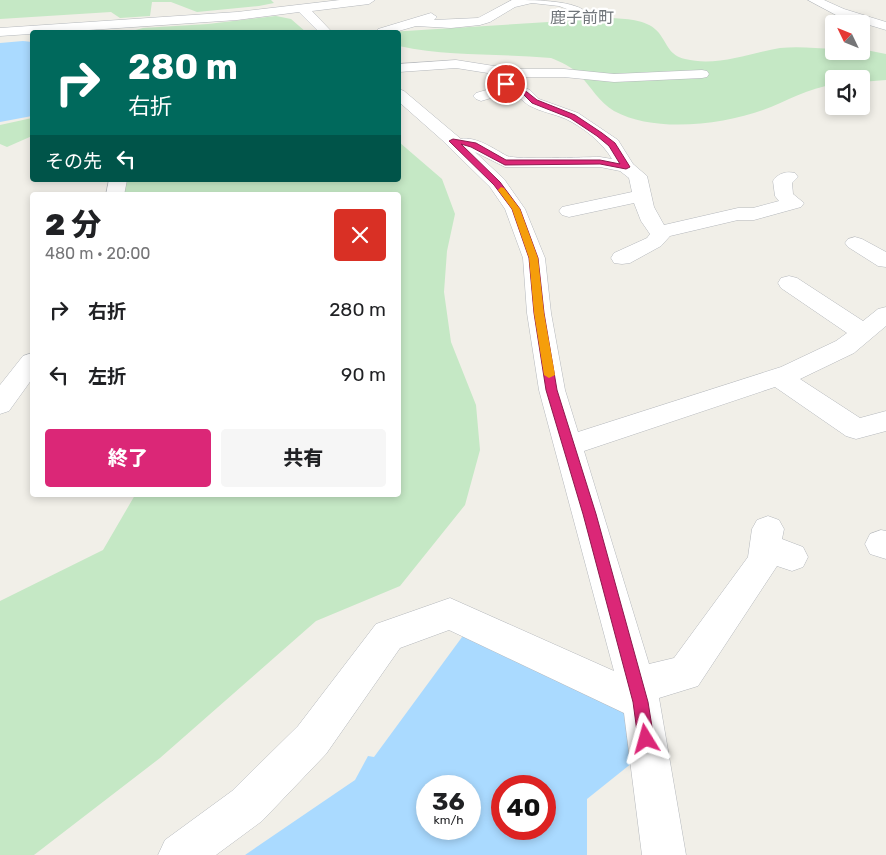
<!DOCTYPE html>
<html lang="ja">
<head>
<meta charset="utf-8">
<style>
  body { margin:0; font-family:Rubik,"Noto Sans JP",sans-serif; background:#f6f6f6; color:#202124; height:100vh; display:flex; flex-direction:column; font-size:19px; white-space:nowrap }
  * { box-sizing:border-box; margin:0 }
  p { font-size:16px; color:#757577 }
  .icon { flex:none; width:28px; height:28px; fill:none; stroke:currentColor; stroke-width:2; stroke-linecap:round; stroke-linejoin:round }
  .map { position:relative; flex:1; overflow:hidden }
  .side { position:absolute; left:30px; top:192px; width:371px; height:305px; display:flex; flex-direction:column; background:#fff; border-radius:5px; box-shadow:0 2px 8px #0003 }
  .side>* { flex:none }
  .hud { position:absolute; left:30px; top:30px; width:371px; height:152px; border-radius:5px; box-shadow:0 2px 8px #0003; background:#00695c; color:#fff; overflow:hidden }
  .needle { width:32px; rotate:313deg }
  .tools { position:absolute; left:825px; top:15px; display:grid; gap:10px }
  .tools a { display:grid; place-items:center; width:45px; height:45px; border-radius:5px; background:#fff; box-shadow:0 2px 8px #0003; font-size:25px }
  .speed { position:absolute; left:416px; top:775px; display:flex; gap:10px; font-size:25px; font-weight:700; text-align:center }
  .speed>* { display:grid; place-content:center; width:65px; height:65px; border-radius:50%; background:#fff; box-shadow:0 2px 8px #0003; line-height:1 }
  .speed small { font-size:12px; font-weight:400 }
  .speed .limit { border:8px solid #d22; background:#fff; color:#111 }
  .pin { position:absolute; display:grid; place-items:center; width:42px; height:42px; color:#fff; margin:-21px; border:2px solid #fff; border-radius:50%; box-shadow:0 1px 5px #0007 }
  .me { position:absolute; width:55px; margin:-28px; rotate:352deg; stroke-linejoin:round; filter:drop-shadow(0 0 4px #0008) }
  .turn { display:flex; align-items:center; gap:18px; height:105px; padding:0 15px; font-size:22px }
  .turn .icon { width:65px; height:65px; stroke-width:2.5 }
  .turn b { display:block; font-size:35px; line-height:42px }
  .then { display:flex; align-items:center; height:48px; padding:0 15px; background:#0003; gap:10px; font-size:19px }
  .round { display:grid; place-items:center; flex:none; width:52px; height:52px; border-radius:5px; background:#f6f6f6 }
  .summary { display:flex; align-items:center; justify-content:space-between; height:85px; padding:0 15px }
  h1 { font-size:30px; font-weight:800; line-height:38px }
  .primary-button { display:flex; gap:10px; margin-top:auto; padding:10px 15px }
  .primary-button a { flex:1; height:58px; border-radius:5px; background:#db2777; color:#fff; font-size:20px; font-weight:800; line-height:58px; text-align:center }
  .primary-button a+a { background:#f6f6f6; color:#202124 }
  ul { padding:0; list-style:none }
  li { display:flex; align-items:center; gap:15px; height:65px; padding:0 15px }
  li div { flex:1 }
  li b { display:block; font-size:19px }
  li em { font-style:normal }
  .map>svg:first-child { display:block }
  .green { fill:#c5e8c5 }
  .water { fill:#aadaff; fill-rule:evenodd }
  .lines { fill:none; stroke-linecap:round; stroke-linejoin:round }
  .minor-casing { stroke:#b5b8bc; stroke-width:1 }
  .minor { fill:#fff; fill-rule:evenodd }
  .route { fill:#db2777; stroke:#8e194d }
  .slow { fill:#f59e0b }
  .labels { text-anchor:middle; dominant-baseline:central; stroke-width:4.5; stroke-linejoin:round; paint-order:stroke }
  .far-quarter-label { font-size:16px; fill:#70757a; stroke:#fff }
</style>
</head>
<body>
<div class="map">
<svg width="886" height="855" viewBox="0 0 886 855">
  <rect width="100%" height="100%" fill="#f1efe8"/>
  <g class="green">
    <polygon points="0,0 271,0 274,3 259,6 197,12 171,2 152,2 150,16 120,18 111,12 0,19"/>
    <polygon points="276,16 291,19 306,32 128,32 143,28 208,24"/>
    <path d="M613,18C628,19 649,20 659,33C668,45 669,55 685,59C717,67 749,53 780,48C797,46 816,48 834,49V51H861V49L886,54V80L861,82V79H834V85C809,87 786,102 763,110C721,125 654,133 614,111C600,103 590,86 580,75C572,67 561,62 551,58C500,53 449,57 399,46V32H389Z"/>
    <polygon points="32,118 32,136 7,147 0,144 0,125"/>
    <polygon points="399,142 442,179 455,214 447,251 444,292 451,342 476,405 480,450 465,505 400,586 316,621 160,758 34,855 0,855 0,601 103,550 135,495 399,495 399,195 122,195 125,180 399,180"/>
  </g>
  <g class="water">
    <polygon points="23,41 32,42 32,116 0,122 0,43"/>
    <path d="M465,633L627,712L632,763L587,799V855H245L355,780L368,756L374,757ZM428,786H470V829H428ZM502,786H545V829H502Z"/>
  </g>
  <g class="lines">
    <g class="minor-casing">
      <g id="minor">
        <polygon points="340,0 375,0 369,4 312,11 332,32 319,32 299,12 237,20 0,36 0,28 237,12"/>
        <path d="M512,0C532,0 571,0 585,11L576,20L572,21L566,17L572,11L559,6L532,3L515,7L490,22L480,25L451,28L416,26L395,32H377L378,29L431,13L437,17L434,20L478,18Z"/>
        <polygon points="808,0 824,0 844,9 886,22 886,30 836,15"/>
        <polygon points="456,60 513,69 564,69 614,74 702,70 707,71 709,74 707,77 702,78 614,82 564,77 513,77 456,68 399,72 399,64"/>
        <path d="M506,80L530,90L539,99L578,113L618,140L633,164L647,176L654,207L664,225L738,208H753L779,201L775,196L773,181C778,173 787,171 795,173L798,177L792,183L793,194L804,203L801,207L754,220H738L670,236L661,246L630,263L622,264L614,263L611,258L614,253L647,238L650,234L641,221L634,203L569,217L562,215L559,211L562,207L632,192L629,178L620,171L600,167H505L475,152L504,179L525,209L545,258L551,313L565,390L578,432L781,367L836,341L847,333L781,288L778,283L781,278L789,276L797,278L863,321L878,309L886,307V326L854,353L800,379L860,418L886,411V431L856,439L846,436L775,387L584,451L649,664L674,658L748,557L752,529L757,520L768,516L779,520L784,529L782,539L803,547L808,557L803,567L792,571L777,566L698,686L659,698L686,855H642L624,713L449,630L400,648L326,754L262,821L216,855H158L165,840L232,791L298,726L376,624L450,598L614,671L539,390L527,313L523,258L505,209L490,187L442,140L399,102V89L404,91L461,139C476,136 494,149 507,156C517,160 585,157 600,157L612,159C602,142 584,128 566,119C555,114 541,112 530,106C523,102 519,96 511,92L481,101L476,99L473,96L476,93L500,86L499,84L501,81Z"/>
        <polygon points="109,180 127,180 124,195 106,195"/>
        <polygon points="855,237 862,239 886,252 886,267 878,266 848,247 845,243 848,239"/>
        <polygon points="32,353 32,379 9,411 0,414 0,385 23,356"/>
        <polygon points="881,530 886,531 886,559 870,554 865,544 870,534"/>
      </g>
    </g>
    <use href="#minor" class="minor"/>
  </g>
  <polygon class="route" points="504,83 508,83 527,92 537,100 575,115 602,133 615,143 630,167 626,169 600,164 505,165 471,147 461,144 500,182 520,209 538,258 544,313 557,390 596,514 648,702 654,739 652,745 646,747 641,745 638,739 633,702 583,514 546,390 534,313 529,258 512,209 494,185 449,141 453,139 476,143 506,160 600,160 620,164 609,146 597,136 570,118 532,103 523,94 504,85"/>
  <polygon class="slow" points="501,187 504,188 520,209 538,258 544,313 555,375 549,378 544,375 534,313 529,258 512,209 498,190"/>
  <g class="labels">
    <g class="far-quarter-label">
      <text x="582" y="17">鹿子前町</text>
    </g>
  </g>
</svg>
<div class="tools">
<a><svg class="needle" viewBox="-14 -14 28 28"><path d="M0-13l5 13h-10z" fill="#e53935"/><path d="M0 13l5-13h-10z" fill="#757577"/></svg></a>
<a><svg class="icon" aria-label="sound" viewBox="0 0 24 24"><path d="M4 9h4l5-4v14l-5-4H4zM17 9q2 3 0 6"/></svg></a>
</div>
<div class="speed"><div>36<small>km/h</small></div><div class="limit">40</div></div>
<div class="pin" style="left:506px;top:84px;background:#d93025"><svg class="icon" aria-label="arrive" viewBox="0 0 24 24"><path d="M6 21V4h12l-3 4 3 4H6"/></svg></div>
<svg class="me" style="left:646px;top:739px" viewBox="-20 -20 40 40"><path d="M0-17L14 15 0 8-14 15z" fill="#db2777" stroke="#fff" stroke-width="4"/></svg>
<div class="hud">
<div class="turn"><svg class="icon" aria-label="right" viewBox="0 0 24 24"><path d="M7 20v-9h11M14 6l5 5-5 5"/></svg><div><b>280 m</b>右折</div></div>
<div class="then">その先<svg class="icon" aria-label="left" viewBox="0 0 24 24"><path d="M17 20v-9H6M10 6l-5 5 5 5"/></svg></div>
</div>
<section class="side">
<div class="summary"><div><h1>2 分</h1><p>480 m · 20:00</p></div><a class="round" style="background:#d93025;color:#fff"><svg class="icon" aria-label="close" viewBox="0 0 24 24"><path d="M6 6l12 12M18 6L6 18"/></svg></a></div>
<ul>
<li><svg class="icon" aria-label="right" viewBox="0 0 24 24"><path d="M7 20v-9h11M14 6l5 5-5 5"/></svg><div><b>右折</b></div><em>280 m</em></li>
<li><svg class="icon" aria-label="left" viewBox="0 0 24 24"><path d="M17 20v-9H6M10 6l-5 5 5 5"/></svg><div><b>左折</b></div><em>90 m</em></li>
</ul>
<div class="primary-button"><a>終了</a><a>共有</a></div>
</section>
</div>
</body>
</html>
